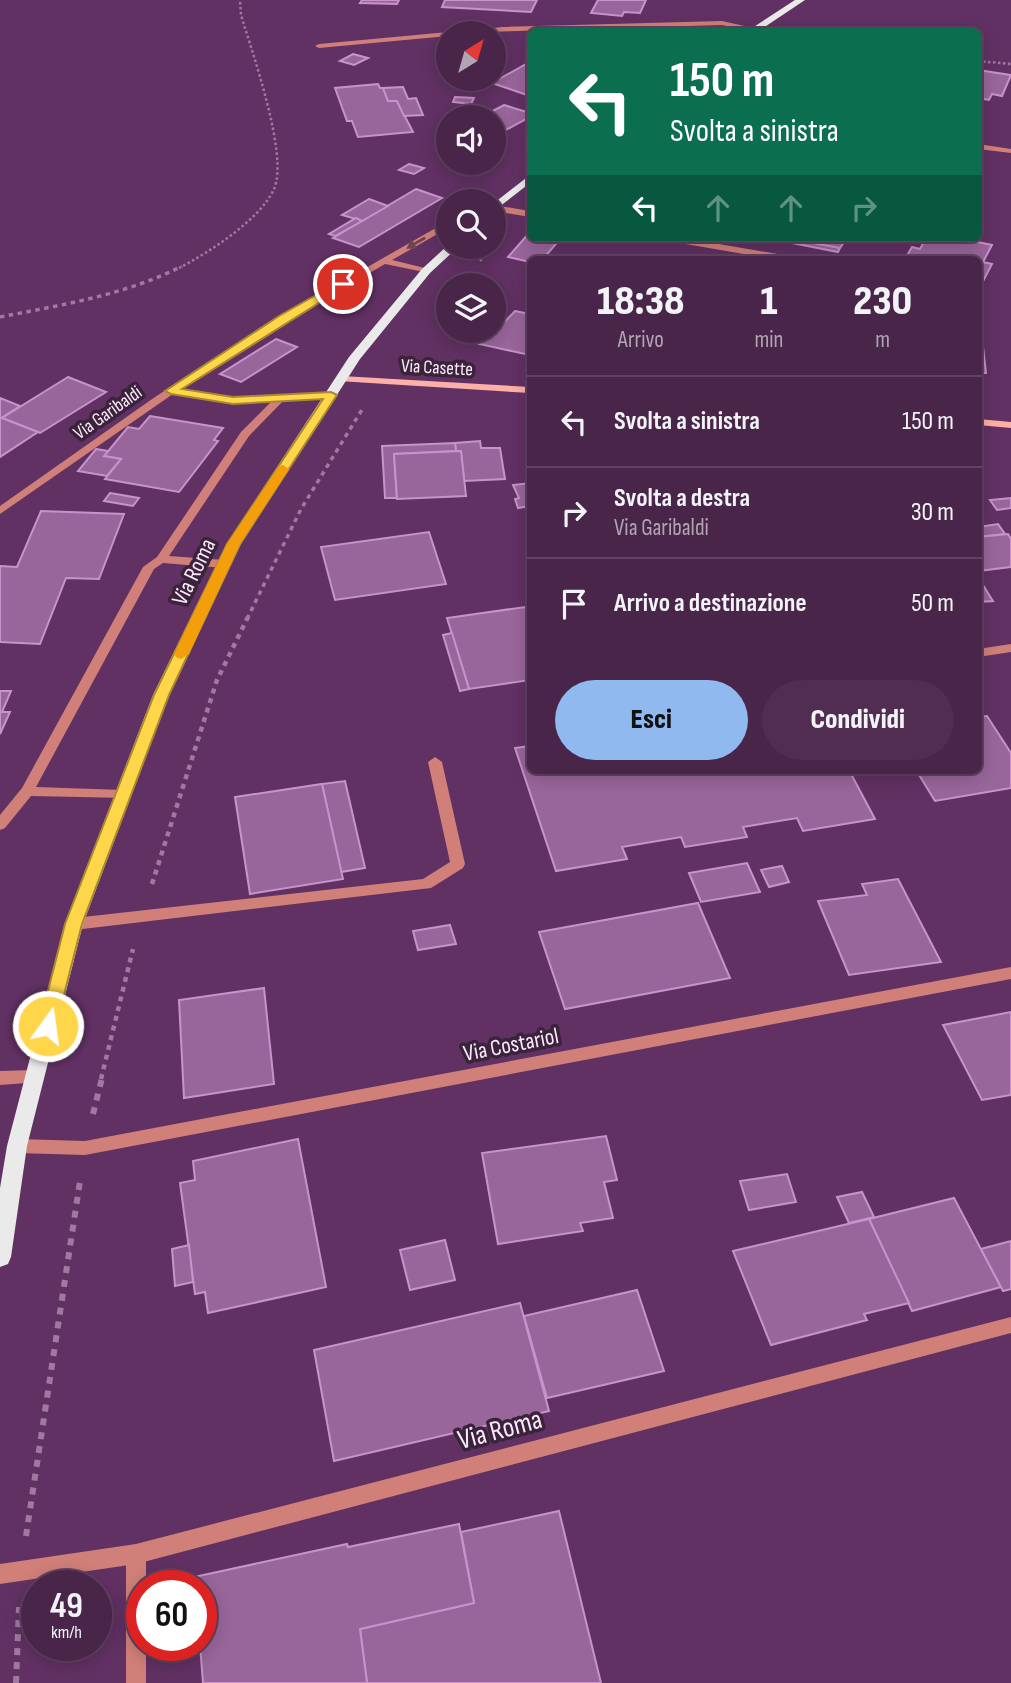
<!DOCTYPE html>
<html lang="it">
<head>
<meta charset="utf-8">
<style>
  body { margin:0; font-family:"Sofia Sans Condensed",sans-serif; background:#502d51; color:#f1f3f6; height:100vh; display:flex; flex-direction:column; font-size:26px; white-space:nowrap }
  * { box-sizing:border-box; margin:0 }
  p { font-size:23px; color:#b1a5b5 }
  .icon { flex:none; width:38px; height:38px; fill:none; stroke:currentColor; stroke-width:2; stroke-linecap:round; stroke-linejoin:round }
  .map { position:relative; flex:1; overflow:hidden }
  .side { position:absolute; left:527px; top:256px; width:455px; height:518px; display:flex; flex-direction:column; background:#49254a; border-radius:10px; box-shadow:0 4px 18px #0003,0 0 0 2px #614262 }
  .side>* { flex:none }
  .banner { position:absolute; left:527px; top:28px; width:455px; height:214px; border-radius:10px; box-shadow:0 4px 18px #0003,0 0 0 2px #614262; background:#0b6e4f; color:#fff; overflow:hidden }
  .needle { width:46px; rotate:37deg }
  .tools { position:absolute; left:436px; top:21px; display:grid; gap:14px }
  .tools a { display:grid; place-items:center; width:70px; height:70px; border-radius:50%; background:#49254a; box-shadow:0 4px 18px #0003,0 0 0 2px #614262; font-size:35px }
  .speed { position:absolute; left:21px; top:1570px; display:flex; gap:14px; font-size:35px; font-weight:700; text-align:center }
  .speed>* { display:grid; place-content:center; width:91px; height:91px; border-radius:50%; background:#49254a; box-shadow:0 4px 18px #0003,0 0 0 2px #614262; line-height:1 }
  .speed small { font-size:18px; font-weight:400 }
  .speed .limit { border:10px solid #d22; background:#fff; color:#111 }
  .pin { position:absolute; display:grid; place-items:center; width:60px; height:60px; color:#fff; margin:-30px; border:4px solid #fff; border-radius:50%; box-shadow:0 2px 7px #0007 }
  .me { position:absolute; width:77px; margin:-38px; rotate:14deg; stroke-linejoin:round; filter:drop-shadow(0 0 5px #0008) }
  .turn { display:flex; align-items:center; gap:24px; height:147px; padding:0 28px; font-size:32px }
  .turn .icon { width:91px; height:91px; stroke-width:2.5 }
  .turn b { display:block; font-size:49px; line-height:60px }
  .lanes { display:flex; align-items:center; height:66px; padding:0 28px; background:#0003; justify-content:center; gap:35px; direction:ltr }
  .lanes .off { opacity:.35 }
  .eta { display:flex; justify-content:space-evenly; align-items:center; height:119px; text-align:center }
  .eta b { font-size:42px; font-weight:800; line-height:49px }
  .button { display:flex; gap:14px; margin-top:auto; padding:14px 28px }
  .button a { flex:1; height:80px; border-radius:42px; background:#90b9f0; color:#111; font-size:28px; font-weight:800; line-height:80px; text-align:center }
  .button a+a { background:#502d51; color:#f1f3f6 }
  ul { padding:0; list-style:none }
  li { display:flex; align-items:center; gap:21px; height:91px; padding:0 28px; border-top:2px solid #614262 }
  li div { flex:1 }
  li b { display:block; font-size:26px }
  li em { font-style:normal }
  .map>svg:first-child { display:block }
  .building { fill:#99669b; stroke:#c892ca; stroke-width:2 }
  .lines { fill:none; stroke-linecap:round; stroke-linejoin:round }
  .path-far3 { stroke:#a079a1; stroke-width:2.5; stroke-dasharray:2.5 2.5; stroke-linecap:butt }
  .path-far2 { stroke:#a079a1; stroke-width:3.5; stroke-dasharray:4.5 4.5; stroke-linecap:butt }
  .path-far1 { stroke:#a079a1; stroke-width:4.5; stroke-dasharray:5 5; stroke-linecap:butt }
  .path { stroke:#a079a1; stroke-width:6; stroke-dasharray:7 7; stroke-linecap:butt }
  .lane { fill:#d08078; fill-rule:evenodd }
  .street { fill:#d08078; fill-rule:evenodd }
  .secondary { fill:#fdb0a8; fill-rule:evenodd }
  .primary { fill:#eaeaea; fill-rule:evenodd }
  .oneway { fill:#6e4450 }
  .route { fill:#ffd54a; stroke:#a68a30; stroke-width:2 }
  .slow { fill:#f59e0b }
  .labels { text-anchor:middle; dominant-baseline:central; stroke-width:7; stroke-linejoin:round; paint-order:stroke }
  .far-street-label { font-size:19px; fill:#ffe7ff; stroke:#39243a }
  .street-label { font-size:23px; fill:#ffe7ff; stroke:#39243a }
  .near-street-label { font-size:28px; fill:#ffe7ff; stroke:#39243a }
</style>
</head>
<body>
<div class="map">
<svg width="1011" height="1683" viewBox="0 0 1011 1683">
  <rect width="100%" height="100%" fill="#613163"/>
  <g class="building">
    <polygon points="362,0 399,0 397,4 360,3"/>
    <polygon points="445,0 537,0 531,12 442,7"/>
    <polygon points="598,0 646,0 640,13 624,12 622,16 591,13"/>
    <polygon points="353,54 368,58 354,65 340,61"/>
    <polygon points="526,64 530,65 530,96 492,83"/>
    <polygon points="978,70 1011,75 1002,96 992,94 989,100 978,98"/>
    <polygon points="378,84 380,88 383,88 388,101 397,101 413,132 358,137 352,121 347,121 335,88"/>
    <polygon points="403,87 408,99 416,98 423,115 404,116 397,101 388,101 383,88"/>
    <polygon points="455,97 474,98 471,104 453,102"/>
    <polygon points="504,105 530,113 530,117 502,132 494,130 494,117 481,117"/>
    <polygon points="409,164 424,168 414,174 399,170"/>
    <polygon points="416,189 442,198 359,247 333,238"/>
    <polygon points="369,199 388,206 362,221 342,215"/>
    <polygon points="356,218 362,221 335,236 329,234"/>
    <polygon points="530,232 530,238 561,238 543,259 530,259 530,262 508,257"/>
    <polygon points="767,238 787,238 840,248 838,252"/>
    <polygon points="787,238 847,238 840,248"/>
    <polygon points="926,238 958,238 992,245 983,262 992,264 978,291 978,259 905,259 912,247 920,249"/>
    <polygon points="515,311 530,314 530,355 479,344 494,327 499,328"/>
    <polygon points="978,311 979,311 986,373 978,373"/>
    <polygon points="276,339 297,347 241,382 220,374"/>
    <polygon points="68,377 106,392 40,433 2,418"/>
    <polygon points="0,398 20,406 0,419"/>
    <polygon points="150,416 223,428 214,440 218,441 179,492 105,479 121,459 104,456 128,427 139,429"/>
    <polygon points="2,418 38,432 0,457 0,419"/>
    <polygon points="480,441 481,448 500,448 505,479 464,481 461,451 456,451 455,443"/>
    <polygon points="455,443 456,451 394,454 397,498 385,498 382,446"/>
    <polygon points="96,449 108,451 104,456 121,459 107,476 78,471"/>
    <polygon points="461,451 466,496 397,499 394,454"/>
    <polygon points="530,483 530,506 518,508 515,499 519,498 513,485"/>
    <polygon points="110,493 139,498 133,506 104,501"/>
    <polygon points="1011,498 1011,508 997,510 990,500"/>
    <polygon points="41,511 124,514 99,579 66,578 40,644 0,642 0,566 17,567"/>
    <polygon points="998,524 1005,534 978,537 978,527"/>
    <polygon points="429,532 446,584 335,600 321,547"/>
    <polygon points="1008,534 1011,539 1011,567 978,571 978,537"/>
    <polygon points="978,577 993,601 978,602"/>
    <polygon points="525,607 530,621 530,680 469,689 447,618"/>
    <polygon points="452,633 469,689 460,691 443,635"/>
    <polygon points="0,691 11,691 2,712 10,712 0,734"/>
    <polygon points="987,716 1011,753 1011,788 935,801 916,770 978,770 978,717"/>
    <polygon points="530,746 530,770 849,770 875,819 803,831 797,818 743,827 747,837 685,847 681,837 622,847 627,859 556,871 515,748"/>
    <polygon points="345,781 365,868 341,872 322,784"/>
    <polygon points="322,784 343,879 250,894 235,797"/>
    <polygon points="747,863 760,892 701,902 689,873"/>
    <polygon points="782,866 789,882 769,887 761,870"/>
    <polygon points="898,879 941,962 849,975 818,901 867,895 862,884"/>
    <polygon points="698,903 730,978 565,1009 539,932"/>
    <polygon points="450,925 456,944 418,950 413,931"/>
    <polygon points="264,988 274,1084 184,1098 179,1000"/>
    <polygon points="1011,1012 1011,1095 982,1100 943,1025"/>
    <polygon points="606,1136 617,1180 604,1182 613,1218 580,1223 583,1231 498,1244 482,1153"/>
    <polygon points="298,1139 326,1287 208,1313 205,1292 195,1294 180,1183 195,1180 193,1161"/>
    <polygon points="787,1174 796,1202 749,1210 740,1181"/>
    <polygon points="862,1192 874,1217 849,1223 837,1197"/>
    <polygon points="954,1198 1001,1287 912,1311 869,1219"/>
    <polygon points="869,1219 909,1303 864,1314 867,1320 771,1345 733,1251"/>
    <polygon points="445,1240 455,1280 410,1290 400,1250"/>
    <polygon points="1011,1241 1011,1289 1003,1291 981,1249"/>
    <polygon points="189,1245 193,1282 175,1286 172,1249"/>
    <polygon points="637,1290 664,1371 547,1398 524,1316"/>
    <polygon points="520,1303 549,1411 334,1461 314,1350"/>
    <polygon points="559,1511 601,1683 367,1683 360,1629 474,1603 461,1532"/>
    <polygon points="459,1524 474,1603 360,1629 367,1683 203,1683 200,1645 201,1586 195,1586 194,1577 347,1544 348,1547"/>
  </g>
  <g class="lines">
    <g class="path-far3">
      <polyline points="978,61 1011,64"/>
      <polyline points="480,261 500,240"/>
      <path d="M179,268C208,253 260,220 274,189C289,156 252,52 241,15L240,0"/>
    </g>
    <g class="path-far2">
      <path d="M0,317C61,305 126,295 182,266"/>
      <polyline points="247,619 301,509 363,408"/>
    </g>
    <g class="path-far1">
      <polyline points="152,884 217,680 248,617"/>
      <polyline points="101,1079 133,949"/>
    </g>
    <g class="path">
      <polyline points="93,1114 102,1078"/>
      <polyline points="26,1536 80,1181"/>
      <polyline points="16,1683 19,1607"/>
    </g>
    <g class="lane">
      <polygon points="282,394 287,397 249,436 169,556 225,560 231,564 225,568 163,563 154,569 36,787 123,790 130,795 128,798 31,796 5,828 0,830 0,815 22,788 143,567 157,557 241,432 278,395"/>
      <polygon points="34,1070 40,1072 42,1077 40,1082 0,1085 0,1071"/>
      <polygon points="136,1544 143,1547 146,1554 146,1586 142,1586 142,1645 146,1645 146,1683 126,1683 126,1554 129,1547"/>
    </g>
    <g class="street">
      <polygon points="722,21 758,29 754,31 722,25 451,33 502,27"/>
      <polygon points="448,32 451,33 448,33 448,36 319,48 315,46 319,44"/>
      <polygon points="978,144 1011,149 1011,153 978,149"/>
      <polygon points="494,205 530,211 530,217 494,211"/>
      <polygon points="448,221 448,228 392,260 429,269 429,273 385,264 286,321 181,389 233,397 331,392 336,395 335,397 233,403 173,394 0,514 0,506 155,397 280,317"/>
      <polygon points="663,238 684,238 789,256 794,259 773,259 668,241"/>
      <polygon points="1011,644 1011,652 978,657 978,649"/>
      <polygon points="435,757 442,762 465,864 463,868 431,888 74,930 69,928 67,924 69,920 74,918 423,879 450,862 428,762"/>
      <polygon points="1011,967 1011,979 85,1155 17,1153 11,1151 9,1146 11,1141 17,1139 85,1141"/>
      <polygon points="1011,1317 1011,1333 136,1564 0,1584 0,1564 136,1544"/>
    </g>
    <g class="secondary">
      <polygon points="342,376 530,387 530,393 338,381 338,377"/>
      <polygon points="978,419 1011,422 1011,428 978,425"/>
    </g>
    <g class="primary">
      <polygon points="795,0 805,0 757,32 746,32"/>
      <polygon points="530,175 530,183 494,211 494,203"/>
      <polygon points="448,245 458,247 430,273 360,359 241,544 169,695 83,924 27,1146 11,1257 8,1264 0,1267 0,1188 7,1146 65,924 153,695 227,544 349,357 422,269"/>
    </g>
  </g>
  <defs><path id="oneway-solid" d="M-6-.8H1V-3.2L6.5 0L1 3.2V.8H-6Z" transform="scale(1.75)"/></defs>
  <use class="oneway" href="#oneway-solid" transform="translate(416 243) rotate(150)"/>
  <polygon class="route" points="339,282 349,284 182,389 233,397 331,392 337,395 240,544 169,695 82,924 56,1026 54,1031 41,1031 39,1026 65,924 154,695 227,544 323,399 233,404 171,394 165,391 279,316"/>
  <polygon class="slow" points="283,465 289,469 240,544 189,654 181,659 176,657 174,654 227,544 279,466"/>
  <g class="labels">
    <g class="far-street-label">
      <text transform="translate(437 368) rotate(3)">Via Casette</text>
      <text transform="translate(108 413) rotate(-35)">Via Garibaldi</text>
    </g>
    <g class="street-label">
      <text transform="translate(194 572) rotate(-64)">Via Roma</text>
      <text transform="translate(511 1045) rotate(-11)">Via Costariol</text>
    </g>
    <g class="near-street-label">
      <text transform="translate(500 1430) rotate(-15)">Via Roma</text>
    </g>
  </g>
</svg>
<div class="tools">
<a><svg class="needle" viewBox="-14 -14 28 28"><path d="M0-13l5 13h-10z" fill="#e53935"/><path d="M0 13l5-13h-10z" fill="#b1a5b5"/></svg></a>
<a><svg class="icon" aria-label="sound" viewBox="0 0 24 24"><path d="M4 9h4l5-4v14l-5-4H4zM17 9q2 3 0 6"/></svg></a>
<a><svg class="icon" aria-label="search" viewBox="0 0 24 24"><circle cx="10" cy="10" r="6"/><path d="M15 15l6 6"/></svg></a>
<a><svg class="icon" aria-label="layers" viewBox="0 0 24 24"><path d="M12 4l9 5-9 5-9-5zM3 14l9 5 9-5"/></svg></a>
</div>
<div class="speed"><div>49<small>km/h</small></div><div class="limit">60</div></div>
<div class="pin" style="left:343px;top:284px;background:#d93025"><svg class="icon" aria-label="arrive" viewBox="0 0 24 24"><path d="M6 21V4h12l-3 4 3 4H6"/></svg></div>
<svg class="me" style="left:48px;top:1026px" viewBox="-20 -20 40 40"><circle r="17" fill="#ffd54a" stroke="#fff" stroke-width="3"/><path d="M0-11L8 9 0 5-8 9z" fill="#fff"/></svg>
<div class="banner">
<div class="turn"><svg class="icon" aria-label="left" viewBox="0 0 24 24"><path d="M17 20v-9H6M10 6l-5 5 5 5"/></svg><div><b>150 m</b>Svolta a sinistra</div></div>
<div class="lanes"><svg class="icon" aria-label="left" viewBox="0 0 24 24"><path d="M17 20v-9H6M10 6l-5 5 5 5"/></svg><svg class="icon off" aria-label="ahead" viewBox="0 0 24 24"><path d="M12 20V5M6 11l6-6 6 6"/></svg><svg class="icon off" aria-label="ahead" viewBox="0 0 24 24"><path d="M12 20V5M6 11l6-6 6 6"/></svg><svg class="icon off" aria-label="right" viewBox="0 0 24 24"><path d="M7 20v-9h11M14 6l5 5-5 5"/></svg></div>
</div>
<section class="side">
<div class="eta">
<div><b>18:38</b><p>Arrivo</p></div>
<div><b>1</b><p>min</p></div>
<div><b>230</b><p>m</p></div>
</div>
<ul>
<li><svg class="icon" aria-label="left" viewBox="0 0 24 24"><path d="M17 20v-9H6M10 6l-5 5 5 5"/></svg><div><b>Svolta a sinistra</b></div><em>150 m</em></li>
<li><svg class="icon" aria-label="right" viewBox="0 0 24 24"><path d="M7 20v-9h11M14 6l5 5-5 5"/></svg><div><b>Svolta a destra</b><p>Via Garibaldi</p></div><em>30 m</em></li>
<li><svg class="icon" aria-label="arrive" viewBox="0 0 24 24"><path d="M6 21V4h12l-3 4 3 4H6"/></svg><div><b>Arrivo a destinazione</b></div><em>50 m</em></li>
</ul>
<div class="button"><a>Esci</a><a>Condividi</a></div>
</section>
</div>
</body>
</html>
